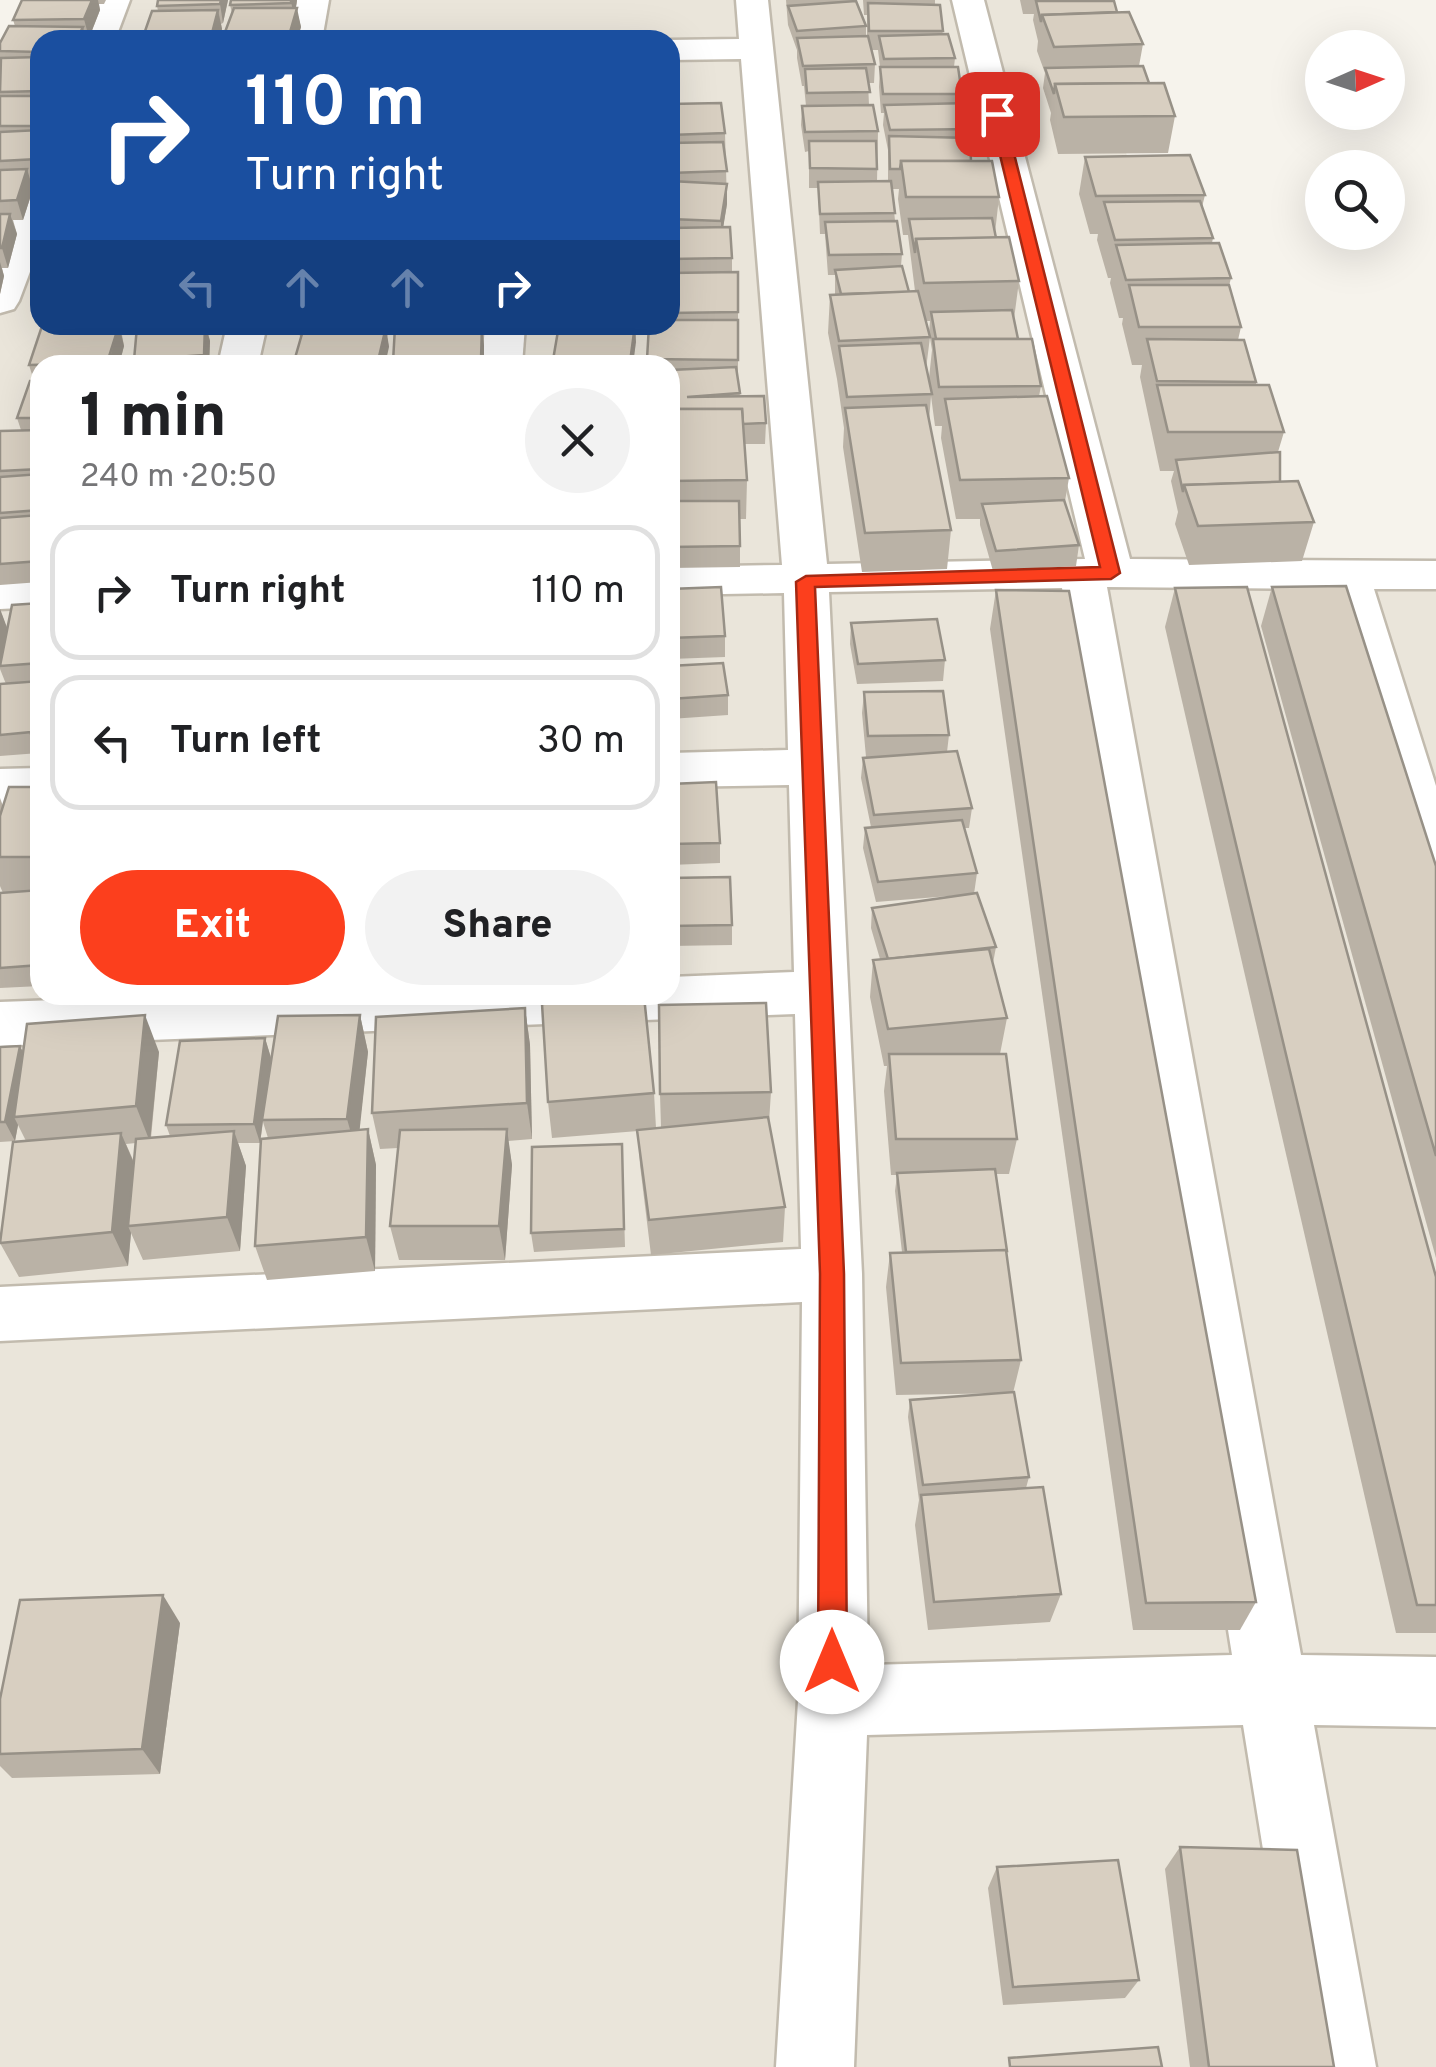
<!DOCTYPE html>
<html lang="en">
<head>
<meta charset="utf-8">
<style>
  body { margin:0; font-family:Overpass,sans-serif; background:#f2f2f2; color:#202124; height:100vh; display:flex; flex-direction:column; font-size:38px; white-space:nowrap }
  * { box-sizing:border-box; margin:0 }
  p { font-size:32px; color:#757577 }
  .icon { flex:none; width:55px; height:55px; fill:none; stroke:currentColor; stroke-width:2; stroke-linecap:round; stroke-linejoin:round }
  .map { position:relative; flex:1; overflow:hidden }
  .sheet { position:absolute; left:30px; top:355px; width:650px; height:650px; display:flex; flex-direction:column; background:#fff; border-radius:30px; box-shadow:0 10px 40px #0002 }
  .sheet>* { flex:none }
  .banner { position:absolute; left:30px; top:30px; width:650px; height:305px; border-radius:30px; box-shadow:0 10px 40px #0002; background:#1a4fa0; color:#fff; overflow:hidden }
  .needle { width:65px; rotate:87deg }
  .tools { position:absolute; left:1305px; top:30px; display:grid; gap:20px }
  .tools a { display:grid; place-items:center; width:100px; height:100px; border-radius:50%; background:#fff; box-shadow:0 10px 40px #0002; font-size:50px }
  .pin { position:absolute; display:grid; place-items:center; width:85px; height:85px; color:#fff; margin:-42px; border-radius:20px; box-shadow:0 5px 15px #0006 }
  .me { position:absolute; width:110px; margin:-55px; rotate:0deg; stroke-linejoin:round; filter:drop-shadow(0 0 8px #0008) }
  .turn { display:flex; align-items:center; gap:35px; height:210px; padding:0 50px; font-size:45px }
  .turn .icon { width:130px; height:130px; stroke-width:2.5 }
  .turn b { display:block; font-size:70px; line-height:85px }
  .lanes { display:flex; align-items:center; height:95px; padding:0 50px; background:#0003; justify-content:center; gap:50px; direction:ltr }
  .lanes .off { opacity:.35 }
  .round { display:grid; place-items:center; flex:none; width:105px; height:105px; border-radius:52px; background:#f2f2f2 }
  .overview { display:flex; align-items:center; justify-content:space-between; height:170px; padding:0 50px }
  h1 { font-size:60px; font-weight:800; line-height:75px }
  .button { display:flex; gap:20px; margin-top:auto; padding:20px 50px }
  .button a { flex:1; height:115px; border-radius:60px; background:#fc3f1d; color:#fff; font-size:40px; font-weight:800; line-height:115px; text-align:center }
  .button a+a { background:#f2f2f2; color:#202124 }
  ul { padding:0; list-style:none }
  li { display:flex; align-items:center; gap:30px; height:135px; margin:0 20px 15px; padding:0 30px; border:5px solid #e0e0e0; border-radius:30px }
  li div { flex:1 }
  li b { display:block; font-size:38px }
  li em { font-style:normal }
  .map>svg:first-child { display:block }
  .residential { fill:#eae5da; fill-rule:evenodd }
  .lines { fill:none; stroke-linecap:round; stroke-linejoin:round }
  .street-casing { stroke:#c2bbae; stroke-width:5 }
  .street { fill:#fff; fill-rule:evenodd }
  .wall { fill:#bab2a6; fill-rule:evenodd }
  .shaded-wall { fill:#979187 }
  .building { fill:#d8cfc1; stroke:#979187; stroke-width:2.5 }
  .route { fill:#fc3f1d; stroke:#a42913; stroke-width:2.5 }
</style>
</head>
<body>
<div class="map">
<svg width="1436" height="2067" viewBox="0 0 1436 2067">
  <rect width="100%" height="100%" fill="#f6f3ec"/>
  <path class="residential" d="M28,0H1078L1255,563L1436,562V2067H0V66ZM40,40H670V325H40ZM40,365H670V995H40Z"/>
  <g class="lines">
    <g class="street-casing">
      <g id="street">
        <polygon points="98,0 130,0 115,40 83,40"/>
        <polygon points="297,0 329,0 322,40 290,40"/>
        <path d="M736,0H768L827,564L1085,559L952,0H984L1130,559L1436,561V589H1374L1436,786V887L1418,881L1410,868L1329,589L1107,587L1301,1655L1436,1657V1727L1314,1725L1376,2067H1298L1243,1725L867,1735L854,2067H776L798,1701L802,1302L0,1341V1287L801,1249L795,1014L0,1046V1002L196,995H670V977L794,972L789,785L670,787V753L788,750L784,593L670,595V567L782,565L741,59L670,60V40L739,39ZM1062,588L1232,1655L868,1665L862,1274L829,592Z"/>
        <polygon points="40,185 40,245 19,301 14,309 0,313 0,252 22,196 27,188"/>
        <polygon points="227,325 267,325 258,365 218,365"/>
        <polygon points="485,325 525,325 522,365 482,365"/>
        <polygon points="40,577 40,607 0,609 0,579"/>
        <polygon points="40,768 40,804 0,805 0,769"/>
      </g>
    </g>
    <use href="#street" class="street"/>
  </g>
  <g class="wall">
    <polygon points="22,0 106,0 104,4 99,4 100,10 89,38 85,38 86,40 40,40 40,179 30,179 33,189 23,220 13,220 17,234 8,268 2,268 4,276 0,294 0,43 15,26 13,20"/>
    <polygon points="158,0 228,0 223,23 221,24 222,29 219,40 146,40 144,34 158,11 157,6"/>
    <polygon points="297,0 296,8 301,27 297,40 226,40 225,32 232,13 230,5"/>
    <path d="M786,0H854L866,26V36H867V15H864L863,0H935V4L943,34L955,58L954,67L962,94L961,103L976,129L974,148H970L971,161L999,197L995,233L1019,281L1014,319L1018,339L1041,386L1039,396L1069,478L1065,501L1079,545L1076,566L993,571L980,525V519H956L941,438L942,426H935L931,396L929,421L951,530L947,569L862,572L843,447L844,428L837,379L828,333L830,295H835V275H828L825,234H820L818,188H809V151L805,152L801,125L802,106H806L804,86H802L797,58V50L788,25ZM872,50H878L880,67L879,87L881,113H884L883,125L888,150V182H877L878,131L869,105L868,83H874L875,64ZM892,189H899L898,199L903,235H908L915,291L909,292L901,266L902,254L895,221ZM926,321H930L929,332L932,350L929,378L931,389L926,369L930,337Z"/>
    <polygon points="1020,0 1104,0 1117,12 1143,44 1139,66 1149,83 1175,116 1168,153 1058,154 1050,120 1051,113 1043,88 1045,73 1037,51 1038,41 1033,20 1034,14 1023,14"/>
    <polygon points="670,104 725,133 727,204 723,227 732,258 732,272 738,272 738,381 740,396 766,423 765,444 744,444 747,480 746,519 740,519 740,567 670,568 670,365 647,365 649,325 670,325"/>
    <polygon points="1085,157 1205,195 1202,207 1213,238 1212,243 1231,278 1229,286 1241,327 1238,340 1256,382 1256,385 1284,432 1278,452 1280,482 1314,522 1302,561 1189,565 1175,524 1178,512 1171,481 1174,471 1160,471 1140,377 1142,365 1132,365 1122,324 1123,318 1119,318 1110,283 1111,278 1108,278 1097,240 1098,234 1090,234 1079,194"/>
    <polygon points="51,325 135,325 134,334 122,335 124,346 119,365 40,365 40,582 0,585 0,432 21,430 17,418 34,381 29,365"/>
    <polygon points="147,325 227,325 226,331 208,332 210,341 209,365 136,365 134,360"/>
    <polygon points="298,325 390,325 387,337 389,347 300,337"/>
    <polygon points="401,325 487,325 487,331 483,331 484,365 393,365"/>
    <polygon points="557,325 641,325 640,332 636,332 633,365 553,365 558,331"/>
    <polygon points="1272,587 1436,866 1436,1258 1261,626"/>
    <polygon points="1175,588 1436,1277 1436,1633 1396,1633 1165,627"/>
    <polygon points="670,589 725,636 725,657 670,659"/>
    <polygon points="996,590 1256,1602 1240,1630 1133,1630 990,629"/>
    <polygon points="40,603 40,755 39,753 0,756 0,684 6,684 0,669 0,671 0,609 7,629"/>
    <polygon points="851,623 945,660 943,681 857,684 850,644"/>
    <polygon points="670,666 728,695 728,715 670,719"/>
    <polygon points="864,692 949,735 947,752 972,808 969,828 964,828 977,873 974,894 876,902 863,848 865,828 871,827 861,778 863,758 884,756 866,757 862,713"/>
    <polygon points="670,784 720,843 720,863 670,865"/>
    <polygon points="40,787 40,986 0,988 0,893 3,893 0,886 0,798 3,806"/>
    <polygon points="670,878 732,925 732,945 670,946"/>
    <polygon points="872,908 996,947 993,963 1007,1018 1000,1054 1017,1139 1009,1174 995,1174 1021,1360 1013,1393 1029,1477 1026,1488 1061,1594 1050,1622 928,1630 915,1525 919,1500 908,1417 910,1400 1011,1393 896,1395 886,1287 890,1253 902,1252 895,1191 897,1175 891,1175 884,1091 887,1066 884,1066 870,997 873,960 880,959 871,928"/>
    <polygon points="525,1008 530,1045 532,1139 508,1141 512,1165 505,1260 399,1260 390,1226 398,1148 380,1149 372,1113"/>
    <path d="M360,1015L368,1052L359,1130L368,1129L376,1165L375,1271L267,1280L255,1246L268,1138L263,1122L260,1143H238L246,1166L240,1251L143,1260L131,1233L128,1266L19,1277L0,1243L26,1141L18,1125L15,1141L0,1142V1047L20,1046L23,1052H159L151,1138L170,1136L166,1125L265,1038L271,1058ZM136,1143L134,1162L126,1144Z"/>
    <polygon points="771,1092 769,1122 785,1207 783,1242 651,1255 640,1165 638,1131 552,1138 548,1102 654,1093 656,1128 661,1127 660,1094"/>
    <polygon points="622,1144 625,1247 534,1252 531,1233"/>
    <polygon points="180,1623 160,1774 12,1778 0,1766 0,1699"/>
    <polygon points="1180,1847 1334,2067 1190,2067 1165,1869"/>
    <polygon points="997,1867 1139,1980 1125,1998 1003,2005 988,1888"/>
  </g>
  <g class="shaded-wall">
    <polygon points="92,0 98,0 100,10 89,38 84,19"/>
    <polygon points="221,0 228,0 223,23 220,4"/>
    <polygon points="291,0 297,0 294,18 297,8 301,27 297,40 291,40 290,32 294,20"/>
    <polygon points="218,10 222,29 219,40 213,40 212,33"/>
    <polygon points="83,27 86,40 76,40"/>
    <polygon points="27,169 33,189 23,220 17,200"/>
    <polygon points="727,184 727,204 721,241 721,221"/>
    <polygon points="10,214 17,234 8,268 2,248"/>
    <polygon points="0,262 4,276 0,294"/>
    <polygon points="119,325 124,346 119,365 108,365"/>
    <polygon points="205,325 210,341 209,365 206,365 204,355"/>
    <polygon points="482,325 484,345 484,365 481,365 481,359"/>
    <polygon points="635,325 636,342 633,365 630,365"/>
    <polygon points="386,327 389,347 385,365 377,365"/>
    <polygon points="0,609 8,630 0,666"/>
    <polygon points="525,1008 530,1045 532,1139 527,1103"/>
    <polygon points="145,1015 159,1052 150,1142 136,1106"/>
    <polygon points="360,1015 368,1052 357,1154 347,1119"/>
    <polygon points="265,1038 271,1058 260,1143 254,1124"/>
    <polygon points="20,1046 29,1066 14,1117 18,1125 15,1141 5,1122"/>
    <polygon points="368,1129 376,1165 375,1271 366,1237"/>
    <polygon points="507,1129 512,1165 505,1260 499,1226"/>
    <polygon points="234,1131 246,1166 240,1251 227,1217"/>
    <polygon points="121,1133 136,1168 128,1226 131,1233 128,1266 112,1232"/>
    <polygon points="163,1595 180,1623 160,1774 142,1749"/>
  </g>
  <g class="building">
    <polygon points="22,0 92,0 84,19 13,20"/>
    <polygon points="158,0 221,0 220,4 157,6"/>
    <polygon points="231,0 291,0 291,3 230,5"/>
    <polygon points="856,1 866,26 797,31 788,6"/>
    <polygon points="1036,1 1114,1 1117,12 1042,15 1041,22"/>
    <polygon points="868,3 940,5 943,31 869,31"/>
    <polygon points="234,8 297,8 290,32 225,32"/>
    <polygon points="218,10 212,33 144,34 152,11"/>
    <polygon points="1129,12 1143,44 1054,47 1042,15"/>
    <polygon points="9,26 83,27 76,40 40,40 40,52 0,51 0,43"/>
    <polygon points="948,34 955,58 884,59 879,36"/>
    <polygon points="868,36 875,64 803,66 797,38"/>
    <polygon points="289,38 288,40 226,40 226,39"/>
    <polygon points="40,57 40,91 0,92 1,58"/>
    <polygon points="1143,66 1149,83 1055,84 1054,94 1045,68"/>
    <polygon points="880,67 958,67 962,94 883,94"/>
    <polygon points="866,68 870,92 807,93 805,69"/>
    <polygon points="1164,83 1175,116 1064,117 1055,84"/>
    <rect x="0" y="96" width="40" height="30"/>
    <polygon points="721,103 725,133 670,135 670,104"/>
    <polygon points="969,103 976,129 890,130 884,105"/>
    <polygon points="873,105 878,131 805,132 802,106"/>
    <polygon points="40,130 40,152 38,159 0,161 0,132"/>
    <polygon points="889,136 970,138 971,161 901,161 900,169 890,169"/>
    <polygon points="809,141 876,141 877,169 810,168"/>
    <polygon points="723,142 727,171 670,173 670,143"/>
    <polygon points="1190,155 1205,195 1096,196 1085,157"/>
    <polygon points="901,161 992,161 999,197 906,197"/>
    <polygon points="27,169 17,200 0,201 0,170"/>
    <polygon points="670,181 727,184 721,221 670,219"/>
    <polygon points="891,181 895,213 820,214 818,182"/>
    <polygon points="1200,201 1213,238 1115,240 1104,202"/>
    <polygon points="0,214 10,214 2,248 0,248"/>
    <polygon points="992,218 996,238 916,239 915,253 909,219"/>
    <polygon points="897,221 902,254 829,255 825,222"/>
    <polygon points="730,227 732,258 670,259 670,228"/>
    <polygon points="1009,237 1019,281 924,283 916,239"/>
    <polygon points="1219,243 1231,278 1126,280 1116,245"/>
    <polygon points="902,266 909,292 841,294 835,270"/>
    <polygon points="738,272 738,312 670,313 670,273"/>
    <polygon points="1129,285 1229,285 1241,327 1139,327"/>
    <polygon points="918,291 930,337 839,341 830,295"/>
    <polygon points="1012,310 1018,339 936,339 931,312"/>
    <polygon points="670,320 738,320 738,360 647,359 649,325 670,325"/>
    <polygon points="119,325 107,363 29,365 42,326"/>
    <polygon points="159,325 205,325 204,355 134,360 137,327"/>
    <polygon points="482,325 481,359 393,362 395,327"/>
    <polygon points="559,325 635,325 630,362 553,360"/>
    <polygon points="304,327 386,327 377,365 293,365"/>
    <polygon points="933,339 1032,339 1041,386 939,387"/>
    <polygon points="1147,339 1244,340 1256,382 1157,381"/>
    <polygon points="921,343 932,394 847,397 839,346"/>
    <polygon points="736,367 740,393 687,397 764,396 766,423 743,424 742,409 670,409 670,370"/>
    <polygon points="30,381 40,381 40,418 17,418"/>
    <polygon points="1157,385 1269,385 1284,432 1168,432"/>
    <polygon points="1047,396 1069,478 960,480 945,399"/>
    <polygon points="926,405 951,530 865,533 845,408"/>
    <polygon points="670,409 742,409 747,480 670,481"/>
    <polygon points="40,430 40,469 0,471 0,431"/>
    <polygon points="1280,452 1280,482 1184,485 1183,492 1176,460"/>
    <polygon points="40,474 40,510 0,513 0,477"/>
    <polygon points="1298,481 1314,522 1198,526 1184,485"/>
    <polygon points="1064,500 1079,545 996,551 982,504"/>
    <polygon points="670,501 739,501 740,546 670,547"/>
    <polygon points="40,515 40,561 0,564 0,518"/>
    <polygon points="1346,586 1436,866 1436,1156 1272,587"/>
    <polygon points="721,587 725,636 670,638 670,589"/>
    <polygon points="1247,587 1436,1277 1436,1605 1417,1605 1175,588"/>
    <polygon points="996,590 1069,591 1256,1602 1146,1603"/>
    <polygon points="40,603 40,663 0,666 12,605"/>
    <polygon points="937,619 945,660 858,664 851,623"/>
    <polygon points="723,663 728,695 670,699 670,666"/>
    <polygon points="40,680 40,732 31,733"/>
    <polygon points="40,681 31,732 0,735 0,684"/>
    <polygon points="943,691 949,735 868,736 864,692"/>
    <polygon points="957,751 972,808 874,815 863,758"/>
    <polygon points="716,782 720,843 670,844 670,784"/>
    <polygon points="9,787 40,787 40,857 0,857 0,816"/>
    <polygon points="962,820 977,873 878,882 865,828"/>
    <polygon points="730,877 732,925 670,926 670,878"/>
    <polygon points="40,890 40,965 0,968 0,893"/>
    <polygon points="977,893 996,947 888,959 872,908"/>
    <polygon points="989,949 1007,1018 888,1029 873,960"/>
    <polygon points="644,996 654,1093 548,1102 542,1004"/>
    <polygon points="766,1003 771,1092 660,1094 659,1005"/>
    <polygon points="525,1008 527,1103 372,1113 376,1017"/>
    <polygon points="145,1015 136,1106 14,1117 27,1024"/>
    <polygon points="360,1015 347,1119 262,1120 278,1016"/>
    <polygon points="265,1038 254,1124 166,1125 180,1041"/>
    <polygon points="20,1046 5,1122 0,1122 0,1047"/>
    <polygon points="889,1054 1006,1054 1017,1139 896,1139"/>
    <polygon points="768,1117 785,1207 649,1220 637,1130"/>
    <polygon points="368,1129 366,1237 255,1246 261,1139"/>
    <polygon points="507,1129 499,1226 390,1226 400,1130"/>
    <polygon points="234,1131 227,1217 128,1226 136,1139"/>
    <polygon points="121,1133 112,1232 0,1243 13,1142"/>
    <polygon points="622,1144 624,1229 531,1233 532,1147"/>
    <polygon points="995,1169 1007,1251 906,1252 897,1173"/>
    <polygon points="1006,1250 1021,1360 901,1363 890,1253"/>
    <polygon points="1014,1392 1029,1477 923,1485 910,1400"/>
    <polygon points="1043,1487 1061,1594 934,1602 921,1495"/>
    <polygon points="163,1595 142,1749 0,1754 0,1699 20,1600"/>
    <polygon points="1180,1847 1297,1850 1334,2067 1209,2067"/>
    <polygon points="1118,1860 1139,1980 1013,1987 997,1867"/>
    <polygon points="1158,2047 1162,2067 1010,2067 1009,2058"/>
  </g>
  <polygon class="route" points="997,110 1004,114 1120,573 1111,579 815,587 844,1274 847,1662 843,1672 832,1676 822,1672 818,1662 820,1274 796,582 806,576 1100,567 990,114"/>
</svg>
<div class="tools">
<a><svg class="needle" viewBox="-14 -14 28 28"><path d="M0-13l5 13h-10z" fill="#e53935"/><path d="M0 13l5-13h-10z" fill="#757577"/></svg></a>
<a><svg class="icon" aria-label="search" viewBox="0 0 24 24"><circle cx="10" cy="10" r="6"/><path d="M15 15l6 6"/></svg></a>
</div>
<div class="pin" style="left:997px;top:114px;background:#d93025"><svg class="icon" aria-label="arrive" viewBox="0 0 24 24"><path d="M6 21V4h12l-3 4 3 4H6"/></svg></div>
<svg class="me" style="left:832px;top:1662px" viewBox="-20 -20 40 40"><circle r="19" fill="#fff"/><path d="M0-13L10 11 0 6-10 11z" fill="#fc3f1d"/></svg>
<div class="banner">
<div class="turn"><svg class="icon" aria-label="right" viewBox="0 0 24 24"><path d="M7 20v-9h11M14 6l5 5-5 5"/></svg><div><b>110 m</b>Turn right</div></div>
<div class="lanes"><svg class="icon off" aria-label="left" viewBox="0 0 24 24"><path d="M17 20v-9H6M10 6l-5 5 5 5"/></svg><svg class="icon off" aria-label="ahead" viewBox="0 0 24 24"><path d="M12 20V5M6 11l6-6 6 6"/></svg><svg class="icon off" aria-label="ahead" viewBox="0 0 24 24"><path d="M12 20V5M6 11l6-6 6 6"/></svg><svg class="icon" aria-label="right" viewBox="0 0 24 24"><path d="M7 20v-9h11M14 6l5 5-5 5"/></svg></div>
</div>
<section class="sheet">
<div class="overview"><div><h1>1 min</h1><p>240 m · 20:50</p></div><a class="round"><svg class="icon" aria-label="close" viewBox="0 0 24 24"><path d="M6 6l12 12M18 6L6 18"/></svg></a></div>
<ul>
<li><svg class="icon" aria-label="right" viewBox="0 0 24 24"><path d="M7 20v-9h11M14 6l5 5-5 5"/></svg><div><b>Turn right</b></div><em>110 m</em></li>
<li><svg class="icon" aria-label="left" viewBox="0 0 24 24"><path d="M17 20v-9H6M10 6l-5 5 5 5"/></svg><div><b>Turn left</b></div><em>30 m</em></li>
</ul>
<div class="button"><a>Exit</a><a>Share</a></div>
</section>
</div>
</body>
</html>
